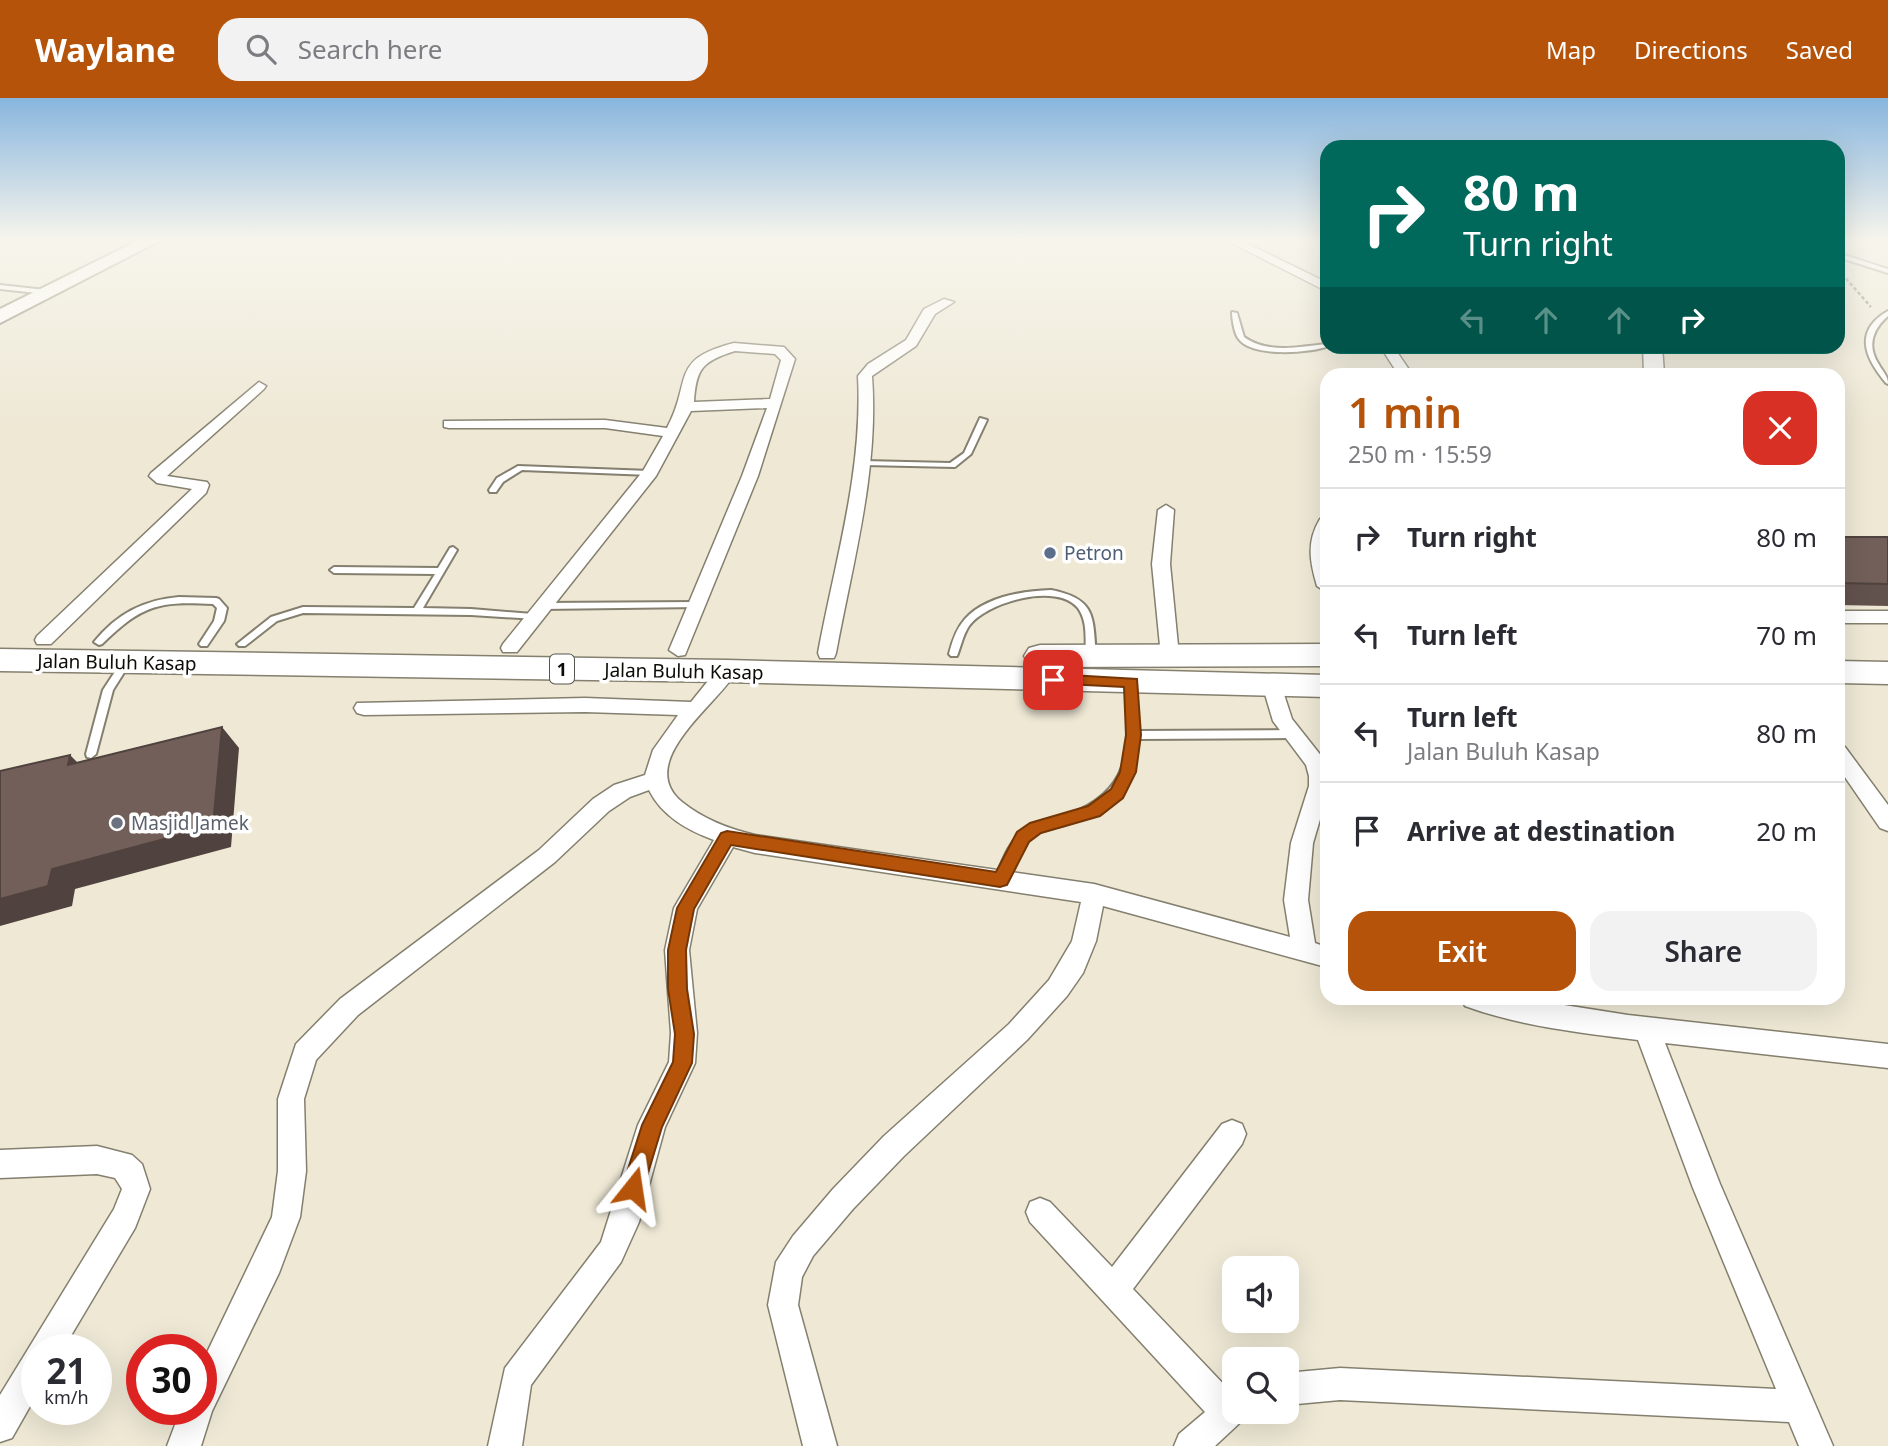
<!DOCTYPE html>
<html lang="en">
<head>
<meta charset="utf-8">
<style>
  body { margin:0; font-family:"Noto Sans",sans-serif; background:#f2f2f3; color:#2b2b33; height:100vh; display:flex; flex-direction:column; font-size:26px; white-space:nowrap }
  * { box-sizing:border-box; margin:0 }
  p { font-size:23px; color:#7c7c81 }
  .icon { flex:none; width:38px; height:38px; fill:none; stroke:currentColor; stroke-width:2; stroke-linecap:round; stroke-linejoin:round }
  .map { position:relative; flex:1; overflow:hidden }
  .details { position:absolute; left:1320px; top:270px; width:525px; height:637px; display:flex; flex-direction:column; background:#fff; border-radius:21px; box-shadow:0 7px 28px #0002 }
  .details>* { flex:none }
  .banner { position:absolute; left:1320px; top:42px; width:525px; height:214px; border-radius:21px; box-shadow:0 7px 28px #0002; background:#00695c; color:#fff; overflow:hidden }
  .fabs { position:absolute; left:1222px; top:1158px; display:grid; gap:14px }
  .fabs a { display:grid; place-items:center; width:77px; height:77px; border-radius:14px; background:#fff; box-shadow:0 7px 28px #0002; font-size:35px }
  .speed { position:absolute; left:21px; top:1236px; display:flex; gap:14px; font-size:35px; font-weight:700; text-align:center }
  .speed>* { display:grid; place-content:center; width:91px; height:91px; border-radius:50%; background:#fff; box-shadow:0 7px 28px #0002; line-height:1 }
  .speed small { font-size:18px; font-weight:400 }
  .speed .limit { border:10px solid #d22; background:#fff; color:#111 }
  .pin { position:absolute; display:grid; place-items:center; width:60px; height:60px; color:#fff; margin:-30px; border-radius:14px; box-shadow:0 4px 10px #0006 }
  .me { position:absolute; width:77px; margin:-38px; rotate:15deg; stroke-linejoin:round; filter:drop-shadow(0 0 5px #0008) }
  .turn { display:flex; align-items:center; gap:24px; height:147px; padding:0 28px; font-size:32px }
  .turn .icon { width:91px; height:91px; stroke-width:2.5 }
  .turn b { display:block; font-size:49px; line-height:60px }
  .lanes { display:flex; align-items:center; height:66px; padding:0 28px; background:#0003; justify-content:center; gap:35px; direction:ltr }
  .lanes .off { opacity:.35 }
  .round { display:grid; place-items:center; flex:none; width:74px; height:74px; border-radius:21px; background:#f2f2f3 }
  .headline { display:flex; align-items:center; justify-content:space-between; height:119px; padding:0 28px }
  h1 { font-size:42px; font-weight:600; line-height:52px; color:#b45309 }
  .button { display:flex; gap:14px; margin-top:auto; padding:14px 28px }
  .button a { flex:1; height:80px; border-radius:21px; background:#b45309; color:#fff; font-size:28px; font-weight:600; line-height:80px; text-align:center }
  .button a+a { background:#f2f2f3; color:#2b2b33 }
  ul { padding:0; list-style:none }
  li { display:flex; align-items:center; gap:21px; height:98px; padding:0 28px; border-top:2px solid #e1e1e2 }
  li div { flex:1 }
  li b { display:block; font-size:26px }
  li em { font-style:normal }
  header { display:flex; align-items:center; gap:42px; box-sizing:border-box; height:98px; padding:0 35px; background:#b45309; color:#fff }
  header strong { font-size:33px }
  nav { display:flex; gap:38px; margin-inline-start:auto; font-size:24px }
  .search { width:490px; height:63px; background:#f2f2f3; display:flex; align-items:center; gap:18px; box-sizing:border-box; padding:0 24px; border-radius:21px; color:#7c7c81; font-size:26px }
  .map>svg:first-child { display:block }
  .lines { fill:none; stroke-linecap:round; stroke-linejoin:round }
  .service-casing { stroke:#847f6e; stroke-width:4 }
  .minor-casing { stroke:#847f6e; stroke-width:3 }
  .secondary-casing { stroke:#847f6e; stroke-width:3 }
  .primary-casing { stroke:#847f6e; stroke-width:4 }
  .trunk-casing { stroke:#847f6e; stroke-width:3 }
  .path { stroke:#7b776b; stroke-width:2.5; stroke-dasharray:3.5 2.5; stroke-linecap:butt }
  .service { fill:#fff; fill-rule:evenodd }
  .minor { fill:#fff; fill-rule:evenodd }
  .secondary { fill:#fff; fill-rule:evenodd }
  .primary { fill:#fff; fill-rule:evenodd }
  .trunk { fill:#fff; fill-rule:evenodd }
  .wall { fill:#62524d }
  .shaded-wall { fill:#50423e }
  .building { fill:#725f59; stroke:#50423e; stroke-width:2 }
  .route { fill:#b45309; stroke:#753606; stroke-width:2 }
  .service-dot { fill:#5c6f8a; stroke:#fff; stroke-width:2.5 }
  .worship-dot { fill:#6b7280; stroke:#fff; stroke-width:2.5 }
  .labels { text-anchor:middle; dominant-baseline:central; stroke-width:7; stroke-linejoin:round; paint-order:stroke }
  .shield { fill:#fff; stroke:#565551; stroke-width:2 }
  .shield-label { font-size:18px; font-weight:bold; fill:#0e0c06 }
  .service-label { font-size:19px; fill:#4e5e75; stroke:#fff; text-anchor:start }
  .street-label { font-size:19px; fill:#0e0c06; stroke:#fff }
  .worship-label { font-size:19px; fill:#5b616d; stroke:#fff; text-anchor:start }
</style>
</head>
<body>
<header>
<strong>Waylane</strong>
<div class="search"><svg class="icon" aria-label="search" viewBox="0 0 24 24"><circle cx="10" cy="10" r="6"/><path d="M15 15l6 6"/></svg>Search here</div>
<nav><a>Map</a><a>Directions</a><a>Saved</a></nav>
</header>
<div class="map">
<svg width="1888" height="1348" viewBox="0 0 1888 1348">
  <rect width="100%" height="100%" fill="#eee8d5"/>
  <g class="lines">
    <g class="service-casing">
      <g id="service">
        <polygon points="1838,155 1888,171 1888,175 1838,159"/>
        <polygon points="0,187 46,192 49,194 46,196 0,191"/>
        <path d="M1888,213V218C1873,231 1867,247 1878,265C1882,273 1888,277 1888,286L1886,285C1865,260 1853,233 1888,213Z"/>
        <path d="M1232,214L1237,215L1244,239C1268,256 1298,249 1326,246V248H1329C1310,255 1251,260 1238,240C1234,234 1232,220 1232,214Z"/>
        <polygon points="980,320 987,322 971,356 955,369 864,367 860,365 864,363 950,365 964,355"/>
        <polygon points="518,368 650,373 654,375 650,377 522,372 503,384 496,394 490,394 489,392 497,380"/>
        <polygon points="453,449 457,452 423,510 471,511 533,516 538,519 536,521 471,517 303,515 277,523 245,548 239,548 237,546 271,519 303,509 414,510 435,476 334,475 330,472 334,469 438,470 450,450"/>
        <path d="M1051,492C1096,501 1093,518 1096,558L1094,560H1088L1086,558C1085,542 1088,524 1078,510C1057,484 986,504 969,528C963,537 961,548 957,558H951L949,556C952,544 956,531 965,521C985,499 1022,493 1051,492Z"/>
        <path d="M179,499L216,500L219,501L227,510L224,523L207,548H201L199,546L214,523L217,510L213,506C158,503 142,507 102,546L99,547L94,544C117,516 143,502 179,499Z"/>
        <polygon points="697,504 700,505 702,507 700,509 542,511 537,508 542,505"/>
        <polygon points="125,562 130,565 113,592 96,656 91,660 87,659 86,656 103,592 122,563"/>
        <path d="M1131,581L1136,584L1138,633L1292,632L1297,636L1292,640L1137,641C1135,688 1110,712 1067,726C1055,730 1042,731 1031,739C1017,749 1012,770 1004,785L1000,787L996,785L994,782C1002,766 1007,747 1021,735C1033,723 1051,723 1066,718C1136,691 1129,648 1126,584Z"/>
      </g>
    </g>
    <g class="minor-casing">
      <g id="minor">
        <polygon points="1226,142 1240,142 1326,184 1326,193"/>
        <path d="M944,201L954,204L935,216L916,248L872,278C879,372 853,463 836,555L834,560H820L818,555C835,463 863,373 858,278L868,266L906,242L924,211Z"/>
        <path d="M734,245L784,249L795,261L758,378L685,557L678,558L669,552L742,378L767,310L691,313L656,378L517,554H503L501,550L503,546L643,373L663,338L605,330H449L444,329V323L605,322L667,330C693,282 668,262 734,245ZM735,253L775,256L781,262L770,301L694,304C696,270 703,263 735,253Z"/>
        <polygon points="1380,248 1393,248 1412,276 1398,276"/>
        <polygon points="259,284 266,288 264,291 167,378 207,384 209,387 206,395 51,546 37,546 35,542 37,538 192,391 157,385 149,378 151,375"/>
        <polygon points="1166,407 1174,412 1170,466 1179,558 1170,564 1161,558 1152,466 1158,412"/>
        <path d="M1326,420V494L1317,488C1310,464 1306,444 1320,421Z"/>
        <rect x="1838" y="513" width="50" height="12"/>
        <path d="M727,566L737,573C716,608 634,664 682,704C703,721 729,731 755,737L1094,786L1290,839L1284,802L1291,745L1309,688V678L1306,667L1273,623L1262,586L1265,581H1279L1292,621L1326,664V701L1313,745L1308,802L1315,845L1326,849V869L1103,808L1096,843L1083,875L1067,898L1027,942L904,1058L853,1111L813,1158L802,1179L798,1207L837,1348H803L768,1207L776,1164L793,1138L833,1091L884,1038L1009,926L1049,882L1072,843L1081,804L755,755L733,749L697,811L689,852L697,935L695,965L665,1029L639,1124L621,1164L531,1287L522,1348H488L505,1270L601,1144L638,1027L669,964L671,935L665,852L674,810L714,742C687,732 662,718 649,692L630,699L609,713L555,764L358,917L316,962L304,1001L306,1073L300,1119L279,1175L212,1313L201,1348H167L181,1311H201V1267L272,1119L278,1073V1001L296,946L340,901L539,752L593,701L614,687L645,677L653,652L678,617L585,614L364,617L357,615L354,610L357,605L585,600L691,604L720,568Z"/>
        <polygon points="1838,646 1845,649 1888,707 1888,733 1880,730 1838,669"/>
        <path d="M1461,900H1520L1628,917L1888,946V970L1665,945L1720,1086L1833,1348H1799L1789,1324L1340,1302L1286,1307V1275L1340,1270L1776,1291L1693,1090L1638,942C1582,935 1519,928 1465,908Z"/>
        <polygon points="1232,1022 1242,1026 1246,1036 1242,1046 1133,1191 1231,1294 1234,1293 1234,1314 1248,1314 1245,1320 1215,1348 1174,1348 1179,1336 1205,1314 1030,1124 1026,1114 1030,1104 1040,1100 1050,1104 1112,1169 1222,1026"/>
        <polygon points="97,1048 132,1057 142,1066 150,1091 135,1130 63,1251 37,1251 37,1296 12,1340 0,1344 0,1297 114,1111 122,1091 115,1080 97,1076 0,1080 0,1052"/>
      </g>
    </g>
    <g class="secondary-casing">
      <polygon id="secondary" points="1643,248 1662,248 1664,276 1644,276"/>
    </g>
    <g class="primary-casing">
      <polygon id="primary" points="139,142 161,142 0,225 0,211"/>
    </g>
    <g class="trunk-casing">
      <g id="trunk">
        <polygon points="1326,546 1326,568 1040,569 1029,566 1024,558 1029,550 1040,547"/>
        <polygon points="0,551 727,562 1326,577 1326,599 727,584 0,573"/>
        <polygon points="1838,563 1888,564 1888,586 1838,585"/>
      </g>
    </g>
    <polyline class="path" points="1842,176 1871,209"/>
    <use href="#service" class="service"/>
    <use href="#minor" class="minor"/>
    <use href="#secondary" class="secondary"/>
    <use href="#primary" class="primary"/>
    <use href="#trunk" class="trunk"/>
  </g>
  <polygon class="wall" points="1838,439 1888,439 1888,508 1838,507"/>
  <g class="shaded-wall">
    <polygon points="222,629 239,650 231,749 75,791 72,808 0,828 0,801 52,771"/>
    <polygon points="70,657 91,678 68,667"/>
  </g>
  <g class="building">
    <polygon points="1838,439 1888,439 1888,486 1838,485"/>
    <polygon points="222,629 213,728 52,771 48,788 0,801 0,673 70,657 68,667"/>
  </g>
  <linearGradient id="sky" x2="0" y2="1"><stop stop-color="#88b6de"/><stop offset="0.43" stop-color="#f7f5ec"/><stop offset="1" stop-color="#f7f5ec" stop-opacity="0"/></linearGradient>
  <rect width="1888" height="330" fill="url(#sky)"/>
  <polygon class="route" points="1053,576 1137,581 1141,637 1136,674 1123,700 1100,718 1041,735 1029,744 1007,787 1000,789 731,747 694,811 686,852 687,891 694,936 692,965 662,1029 641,1098 633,1101 625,1098 622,1090 642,1027 673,964 675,936 668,891 668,852 677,810 721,735 727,733 996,774 1017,734 1030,725 1088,708 1111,691 1120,674 1126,637 1124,589 1048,585 1048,578"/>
  <circle class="service-dot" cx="1050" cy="455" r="7"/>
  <circle class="worship-dot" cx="117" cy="725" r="7"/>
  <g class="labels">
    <rect class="shield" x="550" y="556.5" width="24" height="29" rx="5"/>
    <g class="shield-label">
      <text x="562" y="571">1</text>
    </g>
    <g class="service-label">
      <text x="1064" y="455">Petron</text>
    </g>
    <g class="street-label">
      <text transform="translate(117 564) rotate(1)">Jalan Buluh Kasap</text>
      <text transform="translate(684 573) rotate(1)">Jalan Buluh Kasap</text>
    </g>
    <g class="worship-label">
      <text x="131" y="725">Masjid Jamek</text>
    </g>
  </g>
</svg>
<div class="fabs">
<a><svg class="icon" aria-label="sound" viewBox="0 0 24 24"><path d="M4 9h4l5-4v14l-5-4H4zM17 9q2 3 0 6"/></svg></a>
<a><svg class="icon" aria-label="search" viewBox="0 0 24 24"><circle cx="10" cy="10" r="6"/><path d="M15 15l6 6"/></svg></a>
</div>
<div class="speed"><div>21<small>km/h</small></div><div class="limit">30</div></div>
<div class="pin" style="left:1053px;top:582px;background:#d93025"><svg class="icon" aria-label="arrive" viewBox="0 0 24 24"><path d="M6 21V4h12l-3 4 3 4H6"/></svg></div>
<svg class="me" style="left:633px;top:1090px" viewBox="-20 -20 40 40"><path d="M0-17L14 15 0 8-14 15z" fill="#b45309" stroke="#fff" stroke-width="4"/></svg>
<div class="banner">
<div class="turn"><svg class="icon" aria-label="right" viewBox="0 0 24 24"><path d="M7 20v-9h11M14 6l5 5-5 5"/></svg><div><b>80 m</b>Turn right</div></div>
<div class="lanes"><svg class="icon off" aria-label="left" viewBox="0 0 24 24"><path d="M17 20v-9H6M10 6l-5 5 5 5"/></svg><svg class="icon off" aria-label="ahead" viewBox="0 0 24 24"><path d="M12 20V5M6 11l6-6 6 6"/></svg><svg class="icon off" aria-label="ahead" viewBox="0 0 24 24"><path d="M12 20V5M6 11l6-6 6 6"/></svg><svg class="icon" aria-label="right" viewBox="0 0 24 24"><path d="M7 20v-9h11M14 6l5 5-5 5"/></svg></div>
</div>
<section class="details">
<div class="headline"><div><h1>1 min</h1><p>250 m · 15:59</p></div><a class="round" style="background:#d93025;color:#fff"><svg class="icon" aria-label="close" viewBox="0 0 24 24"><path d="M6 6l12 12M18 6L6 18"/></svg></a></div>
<ul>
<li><svg class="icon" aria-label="right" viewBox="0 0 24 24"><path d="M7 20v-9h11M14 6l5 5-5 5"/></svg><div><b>Turn right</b></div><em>80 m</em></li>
<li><svg class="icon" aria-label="left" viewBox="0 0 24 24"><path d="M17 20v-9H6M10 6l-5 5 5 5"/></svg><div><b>Turn left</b></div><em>70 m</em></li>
<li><svg class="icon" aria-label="left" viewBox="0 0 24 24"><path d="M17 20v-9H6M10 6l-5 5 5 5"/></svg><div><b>Turn left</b><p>Jalan Buluh Kasap</p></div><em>80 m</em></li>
<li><svg class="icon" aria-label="arrive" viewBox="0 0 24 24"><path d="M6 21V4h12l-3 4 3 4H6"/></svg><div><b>Arrive at destination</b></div><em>20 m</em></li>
</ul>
<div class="button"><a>Exit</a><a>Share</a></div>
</section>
</div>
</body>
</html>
